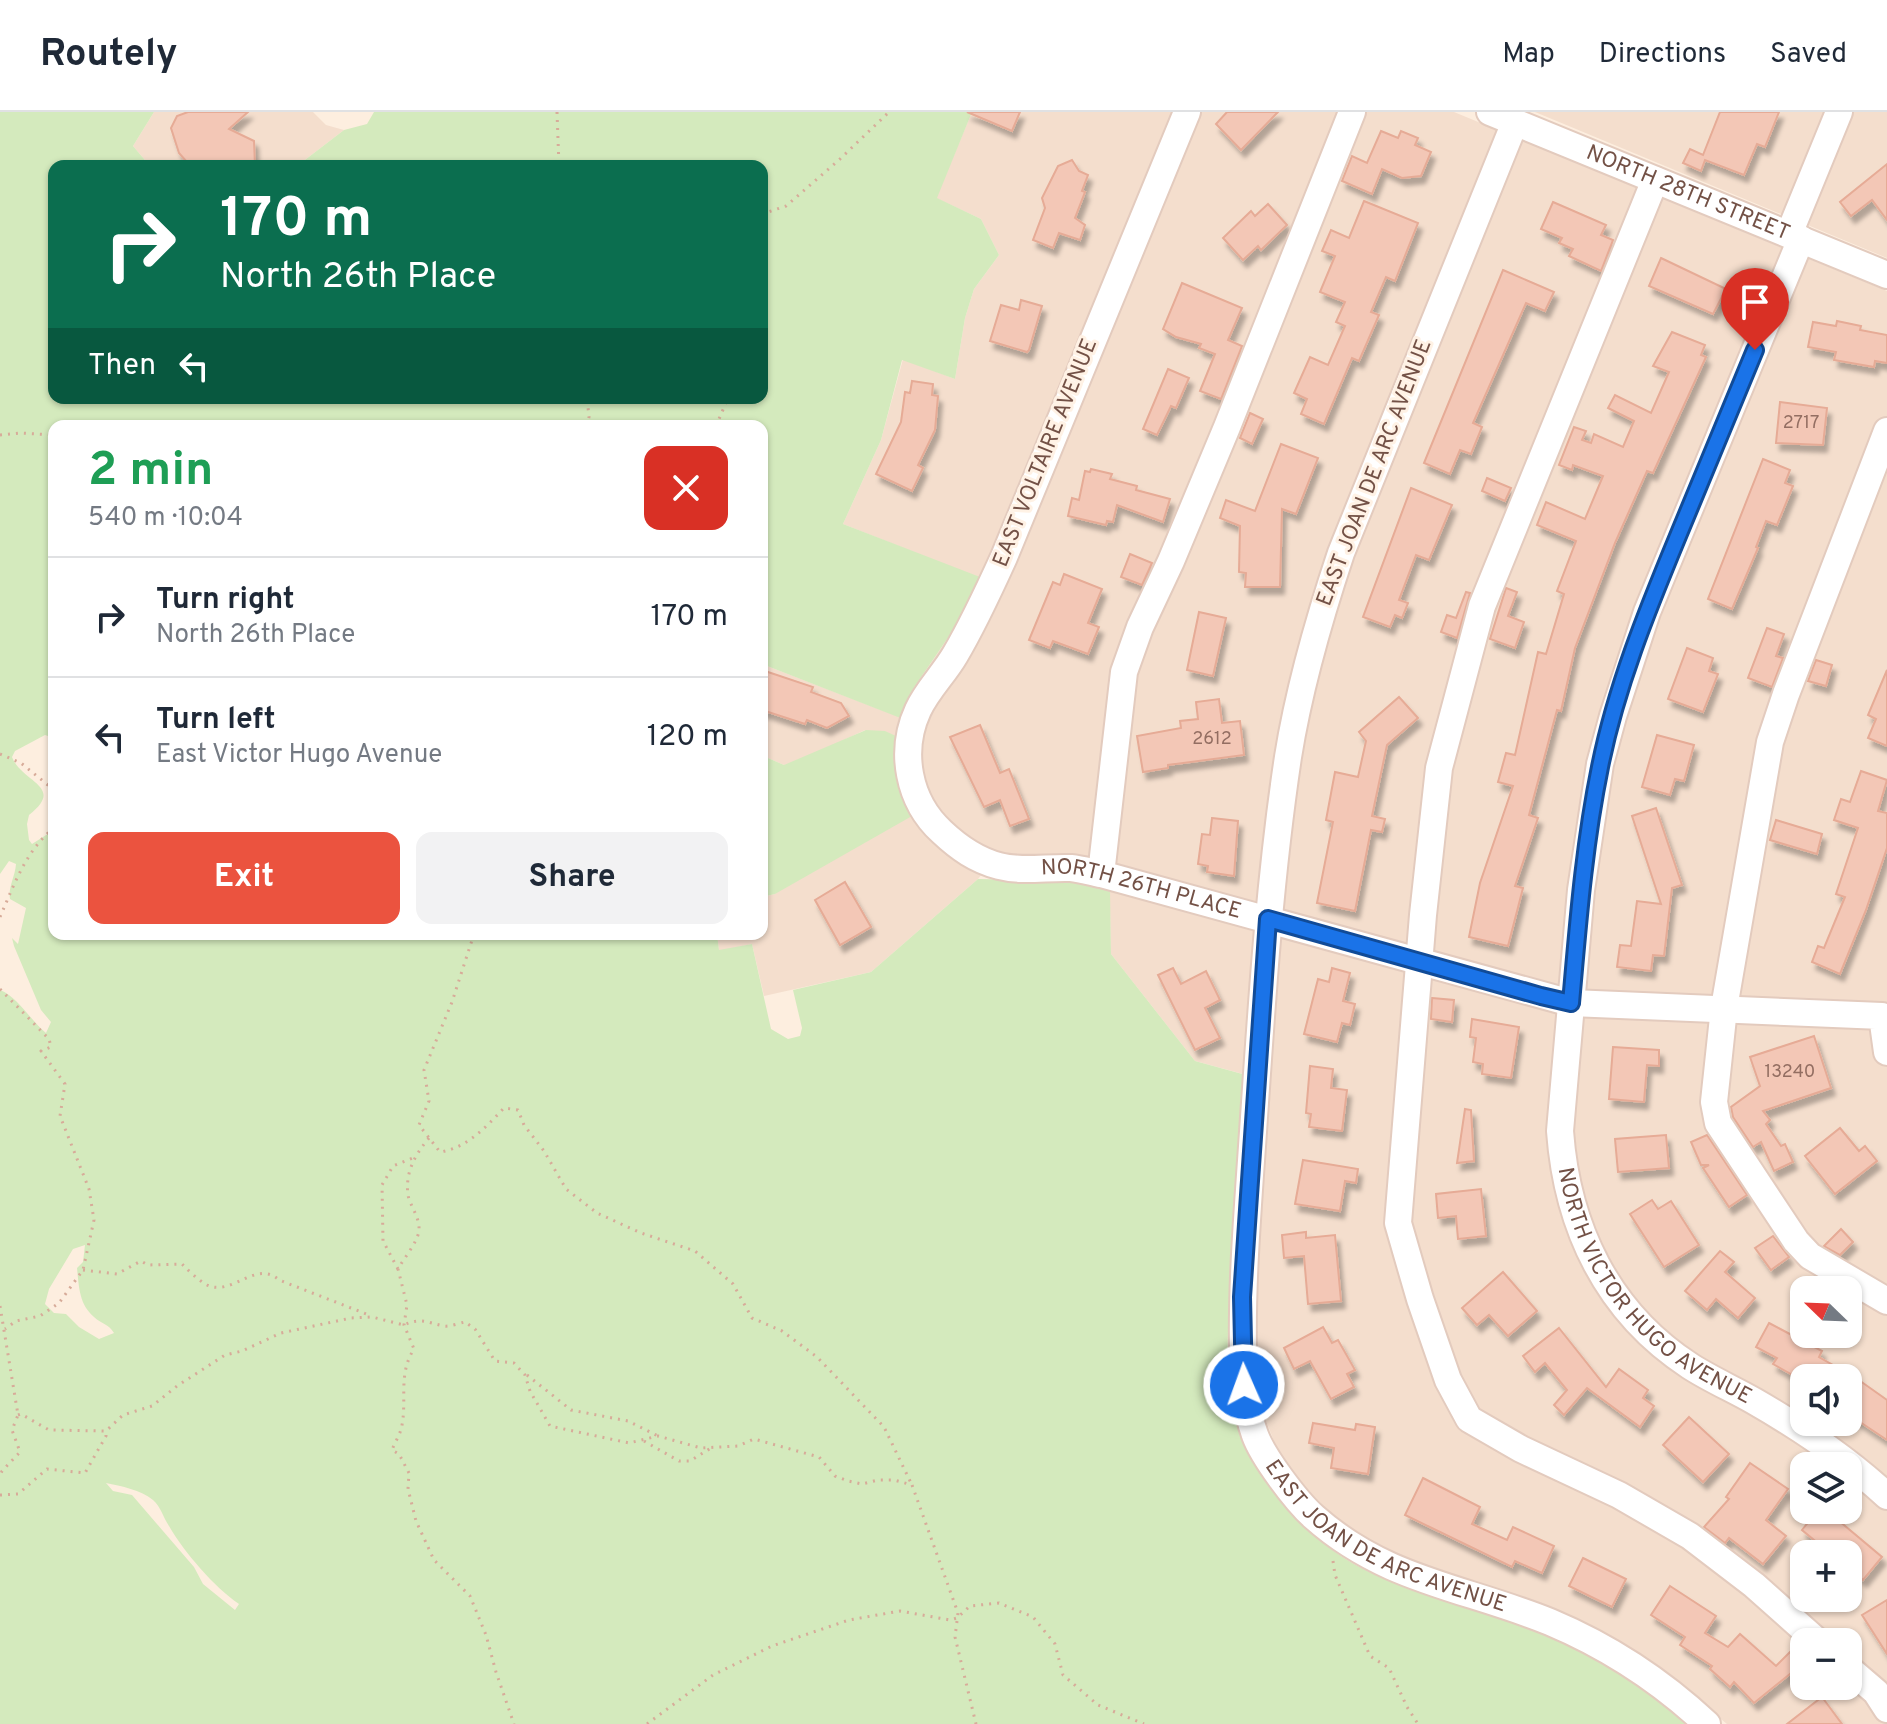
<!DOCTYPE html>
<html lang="en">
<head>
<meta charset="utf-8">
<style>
  body { margin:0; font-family:Overpass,sans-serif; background:#f2f2f3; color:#1f2937; height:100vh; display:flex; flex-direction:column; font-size:30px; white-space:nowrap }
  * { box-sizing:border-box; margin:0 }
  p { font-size:26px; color:#747a83 }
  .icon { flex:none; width:44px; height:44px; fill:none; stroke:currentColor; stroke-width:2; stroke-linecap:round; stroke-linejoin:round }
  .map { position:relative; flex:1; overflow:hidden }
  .details { position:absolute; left:48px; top:308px; width:720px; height:520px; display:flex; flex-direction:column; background:#fff; border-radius:16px; box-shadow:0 2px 6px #0004 }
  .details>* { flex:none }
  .guide { position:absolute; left:48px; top:48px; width:720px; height:244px; border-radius:16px; box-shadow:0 2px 6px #0004; background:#0b6e4f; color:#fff; overflow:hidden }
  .needle { width:52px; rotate:293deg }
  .controls { position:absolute; left:1790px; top:1164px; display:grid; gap:16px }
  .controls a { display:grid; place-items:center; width:72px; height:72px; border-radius:16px; background:#fff; box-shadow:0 2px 6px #0004; font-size:40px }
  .pin { position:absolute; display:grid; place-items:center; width:68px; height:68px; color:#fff; margin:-82px -34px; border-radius:50% 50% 50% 0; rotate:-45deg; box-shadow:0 0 8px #0007 }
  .pin .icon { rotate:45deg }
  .me { position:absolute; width:88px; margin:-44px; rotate:358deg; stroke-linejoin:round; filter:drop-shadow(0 0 6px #0008) }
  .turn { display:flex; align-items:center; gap:28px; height:168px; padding:0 40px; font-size:36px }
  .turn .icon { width:104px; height:104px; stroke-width:2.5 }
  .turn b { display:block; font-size:56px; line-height:68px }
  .then { display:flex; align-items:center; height:76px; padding:0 40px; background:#0003; gap:16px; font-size:30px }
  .round { display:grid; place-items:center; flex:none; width:84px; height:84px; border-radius:16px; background:#f2f2f3 }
  .summary { display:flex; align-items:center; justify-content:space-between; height:136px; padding:0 40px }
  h1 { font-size:48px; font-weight:700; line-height:60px; color:#1e9e55 }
  .primary-button { display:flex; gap:16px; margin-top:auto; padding:16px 40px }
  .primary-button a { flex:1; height:92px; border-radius:16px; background:#eb533f; color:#fff; font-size:32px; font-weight:700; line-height:92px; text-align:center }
  .primary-button a+a { background:#f2f2f3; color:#1f2937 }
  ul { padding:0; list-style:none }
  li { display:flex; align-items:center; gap:24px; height:120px; padding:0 40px; border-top:2px solid #e0e1e3 }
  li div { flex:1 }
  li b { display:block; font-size:30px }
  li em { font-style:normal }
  header { display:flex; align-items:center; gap:48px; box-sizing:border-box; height:112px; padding:0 40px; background:#fff; border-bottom:2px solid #e0e1e3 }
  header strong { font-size:38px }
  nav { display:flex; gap:44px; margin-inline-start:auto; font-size:28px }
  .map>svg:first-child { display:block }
  .residential { fill:#f4decd; fill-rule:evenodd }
  .green { fill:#d4eabd; fill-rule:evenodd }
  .building { fill:#f3c7b6; stroke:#e6ab96; stroke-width:2; filter:url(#shadow) }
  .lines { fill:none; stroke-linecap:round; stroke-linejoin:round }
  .minor-casing { stroke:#e3cbbe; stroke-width:30 }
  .path { stroke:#d7ab99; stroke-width:3; stroke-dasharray:2 6; stroke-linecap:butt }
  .minor { stroke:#fff; stroke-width:26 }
  .route-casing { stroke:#114b97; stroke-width:20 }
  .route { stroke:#1a73e8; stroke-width:14 }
  .labels { text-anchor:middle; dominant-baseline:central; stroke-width:6; stroke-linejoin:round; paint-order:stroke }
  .number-label { font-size:18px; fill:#936e62 }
  .street-label { font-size:22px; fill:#735146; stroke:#fff2e5 }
</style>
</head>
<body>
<header>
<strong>Routely</strong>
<nav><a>Map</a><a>Directions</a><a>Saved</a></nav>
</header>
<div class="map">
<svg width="1887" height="1612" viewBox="0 0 1887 1612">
  <defs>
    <filter id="shadow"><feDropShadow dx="4" dy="7" stdDeviation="2" flood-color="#0004"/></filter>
  </defs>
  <rect width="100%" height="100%" fill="#fdeedf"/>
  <g class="residential">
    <polygon points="154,0 313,0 326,13 344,18 297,54 150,54 133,34"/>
    <path d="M972,0H1454L1887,179V1612H1727L1678,1572L1547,1497L1389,1442L1332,1405L1301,1374L1277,1337L1261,1296L1251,1235L1269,969L1195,949L1111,842L1109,750L1084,744L997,742L978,767L871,860L764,884L752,832L719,839L717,822H762V785L775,782L865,618L793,652L784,653L768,646L762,636V552L902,606L913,577L956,514L979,466L843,412L881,328L903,247L955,267L965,206L974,177L999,143L981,107L936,86ZM1804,1178H1848V1222H1804ZM1804,1266H1848V1310H1804ZM1804,1354H1848V1398H1804ZM1804,1442H1848V1486H1804ZM1804,1530H1848V1574H1804Z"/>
    <polygon points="1535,0 1887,0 1887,146 1747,88"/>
  </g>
  <g class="green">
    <path d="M0,0H154L133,34L150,54H54V286H762V54H297L344,18L367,12L374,0H972L937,86L981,107L999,143L974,177L965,206L955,267L902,248L881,328L843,412L980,465L956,514L913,577L903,607L762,552V314H54V626L45,623L15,639L12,645C22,671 66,674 29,703L27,712L29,728L32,732L54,718V822H717L719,838L752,832L771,917L788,927L800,924L802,916L793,878L871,860L978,767L1072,769L1110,777L1111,842L1195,949L1246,963C1241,1023 1237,1083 1233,1144C1230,1187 1224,1240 1231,1283C1244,1358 1311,1440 1384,1466C1459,1493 1540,1513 1609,1554C1636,1571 1662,1591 1687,1612H0V878C18,885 30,908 46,921L51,910L41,898L14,834L12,826L18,832L26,796L10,787C8,775 15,765 16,752L9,749L0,762ZM85,1133L83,1150L77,1156C79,1175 79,1192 94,1205C101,1212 108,1211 114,1221L99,1227L79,1215L66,1202L54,1201L45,1192L49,1177L73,1137ZM106,1371C121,1374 141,1378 153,1388C161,1395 163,1405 169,1414C184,1440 215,1476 239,1492L235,1498L203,1472L194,1455L132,1383L113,1379Z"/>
    <polygon points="866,618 885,619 898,625 902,682 912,704 775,782 762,785 762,636 768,646 784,653"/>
  </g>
  <g class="building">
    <polygon points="188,0 248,0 229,17 254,29 255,54 208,54 206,51 197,52 186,49 179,41 171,16 177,4"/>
    <polygon points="967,0 1020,0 1012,19"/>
    <polygon points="1227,0 1278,0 1241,38 1216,12"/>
    <polygon points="1720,0 1779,0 1765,35 1757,32 1744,63 1705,48 1701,59 1683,51 1690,37 1703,43"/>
    <polygon points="1381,19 1398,26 1401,19 1418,26 1415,33 1431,40 1421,64 1402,66 1382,57 1372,82 1342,69 1352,44 1367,51"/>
    <polygon points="1072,48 1079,59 1088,63 1082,79 1085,80 1075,106 1085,113 1080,128 1059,121 1053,136 1033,128 1045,96 1042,86 1058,54"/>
    <polygon points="1887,52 1887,108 1872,88 1851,104 1840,90"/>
    <polygon points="1364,89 1418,111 1395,169 1386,165 1371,200 1379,203 1359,249 1352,246 1324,312 1301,302 1307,287 1294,281 1310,245 1328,253 1345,214 1336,210 1345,190 1320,180 1335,144 1322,139 1331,118 1349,126"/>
    <polygon points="1553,90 1606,113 1601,123 1613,128 1601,159 1569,144 1573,137 1559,131 1562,126 1541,117"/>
    <polygon points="1268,92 1287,113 1261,138 1258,134 1243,148 1223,126 1251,99 1255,104"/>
    <polygon points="1661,146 1726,177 1713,202 1649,174"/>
    <polygon points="1503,158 1554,180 1545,199 1526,191 1473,311 1482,315 1471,342 1460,338 1450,362 1424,351"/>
    <polygon points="1182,171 1242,196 1228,228 1242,234 1221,287 1200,279 1215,242 1199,236 1201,232 1176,225 1163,217"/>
    <polygon points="1021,188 1042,194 1029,238 1027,240 990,229 1001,193 1019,198"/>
    <polygon points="1837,209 1861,214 1860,218 1887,223 1887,251 1875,249 1874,255 1834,248 1836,240 1808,235 1813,210 1836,214"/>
    <polygon points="1672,220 1705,233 1701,243 1706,245 1653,361 1647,359 1615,431 1575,536 1561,599 1557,598 1529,703 1538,706 1515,774 1523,776 1508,834 1469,825 1480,771 1513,674 1498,670 1506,641 1515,643 1538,540 1546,542 1564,482 1557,479 1576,429 1537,413 1546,390 1585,407 1603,364 1573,353 1572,358 1559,353 1574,315 1586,319 1582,328 1591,331 1594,322 1623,335 1634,309 1608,296 1615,283 1651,301 1669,260 1653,254"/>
    <polygon points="1168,257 1189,266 1176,296 1171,294 1157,323 1143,317"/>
    <polygon points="912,269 933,272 932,283 938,284 935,318 918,353 923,356 912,379 876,362 901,310 905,280 910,281"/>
    <polygon points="1780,290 1827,296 1823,333 1776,331"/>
    <polygon points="1250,301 1263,307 1252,332 1240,326"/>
    <polygon points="1281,332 1318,346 1296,402 1282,397 1280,475 1245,475 1246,461 1239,460 1240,414 1220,406 1226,388 1255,399"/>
    <polygon points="1763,347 1790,358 1785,371 1793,374 1777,413 1766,409 1756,435 1758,436 1732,497 1708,487"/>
    <polygon points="1091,357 1112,362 1110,367 1137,374 1136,378 1170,387 1163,410 1117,393 1113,410 1107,409 1106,413 1068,404 1072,386 1079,388 1085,359 1090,360"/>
    <polygon points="1487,366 1511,376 1505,389 1482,379"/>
    <polygon points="1411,376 1452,393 1429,448 1416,443 1399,488 1408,491 1402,506 1395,503 1390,515 1363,505"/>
    <polygon points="1130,442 1152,451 1142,473 1121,465"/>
    <polygon points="1064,462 1102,477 1088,511 1099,515 1088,542 1053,529 1050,536 1029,528 1053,470 1060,473"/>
    <polygon points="1506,476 1517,480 1508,504 1524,510 1515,536 1490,527"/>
    <polygon points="1466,480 1470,481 1457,526 1441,520 1447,503 1456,506"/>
    <polygon points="1199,500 1226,506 1213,564 1187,558"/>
    <polygon points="1767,516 1784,522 1776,544 1783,546 1772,575 1748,566"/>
    <polygon points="1687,536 1713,546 1709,559 1718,562 1703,600 1668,587"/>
    <polygon points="1816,548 1832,553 1826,574 1808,569"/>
    <polygon points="762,558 813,575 811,580 841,591 849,604 827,616 807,608 805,612 762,598"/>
    <polygon points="1887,558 1887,634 1868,626 1876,607 1868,603"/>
    <polygon points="1399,585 1418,606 1387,633 1372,704 1385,707 1382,720 1371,718 1355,799 1317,791 1333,710 1326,708 1335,660 1358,665 1366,629 1359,620"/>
    <polygon points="1219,587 1222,611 1240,609 1244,643 1168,653 1168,656 1143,660 1137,624 1181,616 1180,609 1198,607 1196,590"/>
    <polygon points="980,613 1000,661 1009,657 1029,707 1010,714 1000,688 984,695 950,625"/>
    <polygon points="1657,623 1694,633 1684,669 1675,667 1670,683 1642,675"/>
    <polygon points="1861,659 1887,668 1878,699 1887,701 1887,736 1866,798 1840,862 1812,850 1818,834 1824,836 1845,785 1836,782 1858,716 1834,708 1841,687 1850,690"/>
    <polygon points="1656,696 1682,773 1672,776 1664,844 1653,843 1651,859 1617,855 1620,833 1631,834 1637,789 1661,792 1632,704"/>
    <polygon points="1212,706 1238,709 1234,764 1207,760 1208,754 1198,752 1202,722 1210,723"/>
    <polygon points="1776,708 1822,722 1817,742 1770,728"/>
    <polygon points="845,770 871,815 840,833 815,788"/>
    <polygon points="1173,856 1181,872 1206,859 1220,888 1205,896 1220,926 1195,938 1158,863"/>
    <polygon points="1332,856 1350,861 1343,889 1355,892 1350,913 1342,911 1337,930 1304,922 1318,867 1329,870"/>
    <polygon points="1432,886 1454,888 1452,910 1431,907"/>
    <polygon points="1472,907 1519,915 1511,966 1482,962 1483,952 1473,950 1476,926 1470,925"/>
    <polygon points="1814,924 1831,976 1763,999 1770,1008 1766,1012 1781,1034 1785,1032 1793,1050 1774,1059 1761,1030 1753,1035 1733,1005 1731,995 1760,974 1750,945"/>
    <polygon points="1613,935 1659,938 1659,954 1647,953 1644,990 1609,987"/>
    <polygon points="1310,954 1333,957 1331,976 1347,978 1342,1019 1309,1015 1311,1002 1306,1001"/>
    <polygon points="1465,997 1471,998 1474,1049 1457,1051"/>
    <polygon points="1840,1016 1859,1039 1865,1034 1877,1049 1835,1082 1805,1044"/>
    <polygon points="1666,1023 1669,1056 1618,1060 1615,1027"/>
    <polygon points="1707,1023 1747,1083 1729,1095 1703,1056 1709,1053 1701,1053 1691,1030"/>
    <polygon points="1303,1048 1358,1057 1356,1071 1345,1069 1340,1099 1295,1092"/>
    <polygon points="1481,1077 1486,1124 1458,1127 1456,1104 1438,1106 1436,1082"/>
    <polygon points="1652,1088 1658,1097 1671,1089 1699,1133 1664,1155 1630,1102"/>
    <polygon points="1841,1117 1853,1130 1840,1143 1824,1134"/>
    <polygon points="1306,1120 1306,1126 1335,1123 1341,1189 1308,1192 1304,1144 1284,1146 1282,1123"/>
    <polygon points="1773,1124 1789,1145 1771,1158 1755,1136"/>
    <polygon points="1720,1139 1734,1150 1725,1160 1755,1186 1738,1206 1716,1187 1707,1198 1685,1179"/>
    <polygon points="1503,1160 1537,1199 1508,1224 1489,1203 1477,1213 1462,1196"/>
    <polygon points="1769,1211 1822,1239 1819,1245 1856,1266 1887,1288 1887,1328 1848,1302 1848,1266 1798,1266 1773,1252 1777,1246 1756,1235"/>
    <polygon points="1323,1215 1332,1231 1338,1228 1355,1258 1347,1262 1354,1275 1331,1287 1310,1249 1294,1257 1284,1236"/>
    <polygon points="1559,1216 1606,1275 1619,1257 1648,1278 1643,1286 1654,1294 1640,1315 1587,1276 1564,1303 1554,1293 1567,1278 1545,1251 1535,1260 1523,1244"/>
    <polygon points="1689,1305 1729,1342 1703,1370 1663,1333"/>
    <polygon points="1313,1311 1355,1318 1356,1312 1375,1315 1368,1362 1331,1356 1334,1336 1309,1331"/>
    <polygon points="1750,1351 1788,1377 1766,1408 1786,1424 1763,1452 1729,1426 1725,1431 1704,1415 1729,1387 1726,1385"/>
    <polygon points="1423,1366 1480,1395 1472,1412 1507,1428 1513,1415 1554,1434 1542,1461 1515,1449 1512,1455 1405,1403"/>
    <polygon points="1818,1398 1826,1398 1882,1445 1863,1468 1848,1455 1848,1442 1813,1442 1820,1433 1802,1418"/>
    <polygon points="1583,1446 1626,1467 1612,1495 1569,1474"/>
    <polygon points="1670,1474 1716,1504 1705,1521 1728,1535 1740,1522 1776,1554 1790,1540 1801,1553 1754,1591 1734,1570 1730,1575 1710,1557 1712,1554 1680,1533 1685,1525 1651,1503"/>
    <polygon points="1887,1488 1887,1542 1862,1503"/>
    <polygon points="1822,1585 1842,1612 1787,1612"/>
  </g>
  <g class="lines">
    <g class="minor-casing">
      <g id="minor">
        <path id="s1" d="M1187,0L1004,445C989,478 974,511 955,543C944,562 927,578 918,598C899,639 908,689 942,720C959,736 976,748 999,754C1022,760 1047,755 1071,756C1081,757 1091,760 1101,762L1571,891L1882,904L1887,940"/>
        <path id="s2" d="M1490,0L1887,163"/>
        <path id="s3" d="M1515,10L1341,441C1319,507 1299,576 1288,645C1267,784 1260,923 1250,1063C1246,1121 1242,1179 1243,1237C1244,1265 1245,1296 1255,1323C1263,1345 1296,1389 1314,1405C1386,1469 1464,1475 1550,1510C1607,1534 1662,1570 1707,1612"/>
        <polyline points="1655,68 1482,494 1439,656 1423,803 1398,1111 1420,1187 1448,1268 1469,1307 1521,1337 1619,1383 1690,1424 1754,1473 1818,1530"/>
        <polyline points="1789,122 1839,0"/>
        <path id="s4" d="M1801,127L1647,500L1613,604L1600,652L1581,778L1560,1019C1567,1115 1607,1200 1690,1254C1710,1267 1733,1277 1754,1289C1801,1316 1847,1347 1887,1384"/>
        <polyline points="1887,319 1786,582 1770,630 1724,896 1714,990 1718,1011 1796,1129 1810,1144 1887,1189"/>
        <polyline points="1101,762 1124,560 1140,515 1171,449 1227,315 1352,0"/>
        <polyline points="1848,1556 1876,1580 1887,1597"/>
      </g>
    </g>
    <g class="path">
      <polyline points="557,0 559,54"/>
      <polyline points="762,102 786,94 840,47 889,0"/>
      <polyline points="587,314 589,305 587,286"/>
      <polyline points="716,314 728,286"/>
      <polyline points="0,323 21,321 54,323"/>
      <polyline points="0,642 21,651 54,678"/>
      <path d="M0,805C14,773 26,738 54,716"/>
      <path d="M474,822L452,890L424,958L429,989L419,1013L440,1040C467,1036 486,1015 504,996L518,998L524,1013L544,1039L566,1077L597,1101L641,1121L695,1139L733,1172L752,1206L782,1219L817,1245L884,1315L912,1373"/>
      <polyline points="0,877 49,927 51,935 41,939 65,972 60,1004 89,1077 94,1108 83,1158 59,1191 40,1204 16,1209 5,1217"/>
      <path d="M429,1026C415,1043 405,1060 408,1083C410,1094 420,1105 419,1119C417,1131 404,1146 398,1157L407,1193L404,1213L414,1237C398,1262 407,1286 402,1313C401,1321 395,1330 392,1338L399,1342L409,1361L408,1377L416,1409L434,1448L470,1484L486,1523L496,1560L514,1612"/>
      <polyline points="398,1157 383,1129 382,1073 393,1054 413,1046"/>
      <path d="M83,1158L117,1162L141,1149L148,1153L182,1152C189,1159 198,1168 207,1173C232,1185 256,1147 279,1168L369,1203"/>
      <polyline points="0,1194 18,1303 12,1318 20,1340 2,1359 0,1364"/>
      <polyline points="527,1263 571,1298 628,1309 658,1324"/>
      <path d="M18,1303L21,1302L49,1318L106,1319L123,1303L152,1294L177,1274L225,1243L242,1239L281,1221L351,1206L372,1205L404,1213C420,1205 429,1211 444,1214C450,1215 459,1211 465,1210L475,1217L495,1249L514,1251L525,1263L530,1279L550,1314L629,1331L658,1324L701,1336L738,1334L754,1327L819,1345L835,1364L848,1369L862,1372L878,1368H894L912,1373L958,1501L955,1525L976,1612"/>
      <polyline points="644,1329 679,1349 690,1349 711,1336"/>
      <polyline points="0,1383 18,1382 47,1357 85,1361 106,1324 106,1319"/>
      <polyline points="1333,1449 1335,1463 1370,1544 1389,1556 1407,1595 1418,1612"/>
      <polyline points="647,1612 713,1563 772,1534 849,1508 900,1499 950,1508 957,1506 970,1494 999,1491 1033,1505 1055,1532 1063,1563 1098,1593 1144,1612"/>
    </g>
    <use href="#minor" class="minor"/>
  </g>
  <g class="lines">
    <g class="route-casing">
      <path id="route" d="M1244,1273L1242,1185L1268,807L1541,884L1571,891C1578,812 1584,733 1600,655C1616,575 1647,499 1678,424C1704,362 1729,300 1755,238"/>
    </g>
    <use href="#route" class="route"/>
  </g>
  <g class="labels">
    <g class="number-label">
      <text x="1801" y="311">2717</text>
      <text x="1212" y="627">2612</text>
      <text x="1790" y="960">13240</text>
    </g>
    <g class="street-label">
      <text stroke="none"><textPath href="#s2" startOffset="214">NORTH 28TH STREET</textPath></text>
      <text transform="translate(1046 341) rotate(-68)">EAST VOLTAIRE AVENUE</text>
      <text transform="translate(1375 361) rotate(-69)">EAST JOAN DE ARC AVENUE</text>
      <text stroke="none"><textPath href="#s1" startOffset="1002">NORTH 26TH PLACE</textPath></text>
      <text stroke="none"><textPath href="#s4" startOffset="1124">NORTH VICTOR HUGO AVENUE</textPath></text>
      <text stroke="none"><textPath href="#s3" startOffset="1530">EAST JOAN DE ARC AVENUE</textPath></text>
    </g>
  </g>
</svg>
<div class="controls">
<a><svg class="needle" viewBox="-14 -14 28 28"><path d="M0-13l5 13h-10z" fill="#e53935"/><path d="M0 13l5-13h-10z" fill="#747a83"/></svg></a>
<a><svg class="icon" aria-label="sound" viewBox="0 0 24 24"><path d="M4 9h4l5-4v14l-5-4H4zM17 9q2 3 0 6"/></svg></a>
<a><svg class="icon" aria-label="layers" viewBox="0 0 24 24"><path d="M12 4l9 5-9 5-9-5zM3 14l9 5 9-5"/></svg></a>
<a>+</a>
<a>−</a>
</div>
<div class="pin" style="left:1755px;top:238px;background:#d93025"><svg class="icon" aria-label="arrive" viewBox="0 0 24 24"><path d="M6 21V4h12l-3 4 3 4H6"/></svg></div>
<svg class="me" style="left:1244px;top:1273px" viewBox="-20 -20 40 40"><circle r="17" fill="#1a73e8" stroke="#fff" stroke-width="3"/><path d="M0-11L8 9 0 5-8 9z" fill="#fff"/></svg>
<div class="guide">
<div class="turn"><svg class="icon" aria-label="right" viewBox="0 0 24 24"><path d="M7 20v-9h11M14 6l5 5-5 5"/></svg><div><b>170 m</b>North 26th Place</div></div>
<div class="then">Then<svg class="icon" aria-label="left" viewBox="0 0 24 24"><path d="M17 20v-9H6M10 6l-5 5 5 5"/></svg></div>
</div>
<section class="details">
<div class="summary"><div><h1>2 min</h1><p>540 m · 10:04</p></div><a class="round" style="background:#d93025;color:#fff"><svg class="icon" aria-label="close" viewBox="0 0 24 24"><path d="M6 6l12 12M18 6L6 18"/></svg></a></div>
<ul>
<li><svg class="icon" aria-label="right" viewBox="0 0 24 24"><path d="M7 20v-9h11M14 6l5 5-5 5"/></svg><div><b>Turn right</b><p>North 26th Place</p></div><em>170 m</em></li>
<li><svg class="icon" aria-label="left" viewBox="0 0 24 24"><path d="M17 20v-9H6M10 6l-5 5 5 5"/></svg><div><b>Turn left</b><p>East Victor Hugo Avenue</p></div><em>120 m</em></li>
</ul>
<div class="primary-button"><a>Exit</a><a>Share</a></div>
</section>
</div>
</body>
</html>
